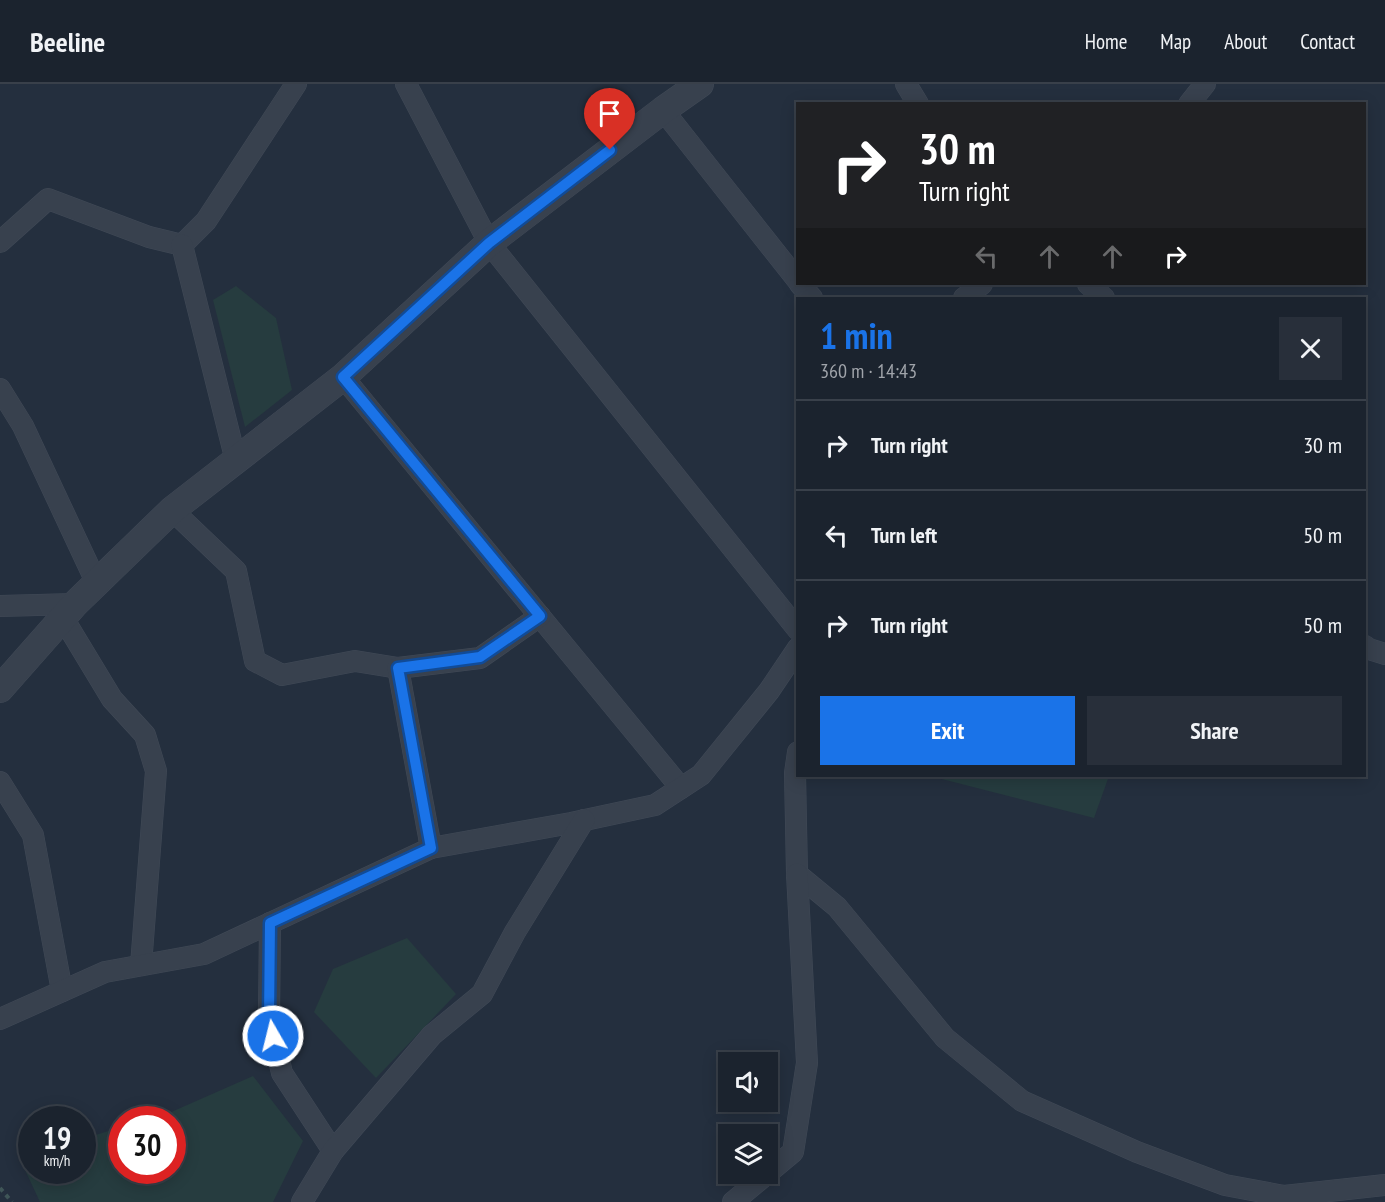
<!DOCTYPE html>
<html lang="en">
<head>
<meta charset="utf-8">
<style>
  body { margin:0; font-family:"PT Sans Narrow",sans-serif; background:#282f3a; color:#f1f3f6; height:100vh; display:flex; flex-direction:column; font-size:22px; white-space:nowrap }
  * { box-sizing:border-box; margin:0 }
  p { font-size:20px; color:#a0a4aa }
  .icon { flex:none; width:33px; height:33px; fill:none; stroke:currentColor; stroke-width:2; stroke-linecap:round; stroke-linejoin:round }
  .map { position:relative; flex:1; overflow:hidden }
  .panel { position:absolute; left:796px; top:213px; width:570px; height:480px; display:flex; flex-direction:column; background:#1b232e; border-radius:0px; box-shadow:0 3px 15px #0003,0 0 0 2px #39404a }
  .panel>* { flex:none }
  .guide { position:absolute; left:796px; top:18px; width:570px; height:183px; border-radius:0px; box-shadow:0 3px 15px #0003,0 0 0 2px #39404a; background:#202124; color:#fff; overflow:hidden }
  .buttons { position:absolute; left:718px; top:968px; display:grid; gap:12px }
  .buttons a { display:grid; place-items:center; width:60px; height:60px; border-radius:0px; background:#1b232e; box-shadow:0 3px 15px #0003,0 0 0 2px #39404a; font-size:30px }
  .speed { position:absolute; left:18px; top:1022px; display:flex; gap:12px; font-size:30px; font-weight:700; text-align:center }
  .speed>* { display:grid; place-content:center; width:78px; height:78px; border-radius:50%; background:#1b232e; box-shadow:0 3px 15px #0003,0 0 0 2px #39404a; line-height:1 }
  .speed small { font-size:15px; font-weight:400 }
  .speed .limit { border:9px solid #d22; background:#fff; color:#111 }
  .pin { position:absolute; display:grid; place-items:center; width:51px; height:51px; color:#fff; margin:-62px -26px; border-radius:50% 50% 50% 0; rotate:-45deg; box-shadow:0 0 6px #0007 }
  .pin .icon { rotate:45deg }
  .me { position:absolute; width:66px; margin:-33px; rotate:352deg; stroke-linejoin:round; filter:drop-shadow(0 0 4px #0008) }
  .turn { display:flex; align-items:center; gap:21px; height:126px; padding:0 24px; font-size:27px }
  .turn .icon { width:78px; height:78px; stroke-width:2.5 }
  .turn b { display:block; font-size:42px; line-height:51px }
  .lanes { display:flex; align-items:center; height:57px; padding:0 24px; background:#0003; justify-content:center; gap:30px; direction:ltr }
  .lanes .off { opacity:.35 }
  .round { display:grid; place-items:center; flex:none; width:63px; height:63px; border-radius:0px; background:#282f3a }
  .summary { display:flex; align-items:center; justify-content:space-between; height:102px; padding:0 24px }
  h1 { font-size:36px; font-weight:700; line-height:45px; color:#1a73e8 }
  .cta { display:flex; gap:12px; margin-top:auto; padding:12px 24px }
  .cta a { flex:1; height:69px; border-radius:0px; background:#1a73e8; color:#fff; font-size:24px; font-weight:700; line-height:69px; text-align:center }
  .cta a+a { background:#282f3a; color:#f1f3f6 }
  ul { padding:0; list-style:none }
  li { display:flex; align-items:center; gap:18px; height:90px; padding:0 24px; border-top:2px solid #39404a }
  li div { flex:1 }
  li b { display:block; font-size:22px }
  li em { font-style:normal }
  header { display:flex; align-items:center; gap:36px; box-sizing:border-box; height:84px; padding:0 30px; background:#1b232e; border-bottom:2px solid #39404a }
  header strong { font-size:28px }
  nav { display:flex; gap:33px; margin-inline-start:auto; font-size:21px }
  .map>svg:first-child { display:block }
  .green { fill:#263c3f }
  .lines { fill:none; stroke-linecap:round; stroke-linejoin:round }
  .minor-casing { stroke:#414a57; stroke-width:22 }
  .tertiary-casing { stroke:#414a57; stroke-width:28 }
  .path { stroke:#3f5557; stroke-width:4; stroke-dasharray:4.5 4.5; stroke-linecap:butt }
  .minor { stroke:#38414e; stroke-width:21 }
  .tertiary { stroke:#38414e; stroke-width:27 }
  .route-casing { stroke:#114b97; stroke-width:15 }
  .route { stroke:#1a73e8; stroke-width:10 }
</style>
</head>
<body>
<header>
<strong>Beeline</strong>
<nav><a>Home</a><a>Map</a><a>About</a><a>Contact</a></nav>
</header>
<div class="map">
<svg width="1385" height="1118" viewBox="0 0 1385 1118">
  <rect width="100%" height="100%" fill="#242f3e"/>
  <g class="green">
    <polygon points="236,202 276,234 292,306 245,343 213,216"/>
    <polygon points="930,692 1109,692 1094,734"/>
    <polygon points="407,854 456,910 376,994 314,928 333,885"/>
    <polygon points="253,992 303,1057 273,1118 40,1118 19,1073 31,1069 32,1086 82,1086 83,1055 121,1043 122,1086 172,1086 172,1035 149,1035 169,1029"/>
  </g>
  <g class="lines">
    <g class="minor-casing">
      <g id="minor">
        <polyline points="406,0 489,159 798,546"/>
        <polyline points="906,0 918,20"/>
        <polyline points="1189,20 1205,0"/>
        <polyline points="663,26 798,197"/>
        <polyline points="0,158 48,115 149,153 182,161 206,137 296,0"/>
        <polyline points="182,161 236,377"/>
        <polyline points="800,200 812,214"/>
        <polyline points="1088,200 1104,214"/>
        <polyline points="964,214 982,200"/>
        <polyline points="343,293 681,704"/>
        <polyline points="0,305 23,342 97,500"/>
        <polyline points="172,426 236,487 255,577 282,591 355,577 398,584 480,574 540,532"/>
        <polyline points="0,522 75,520"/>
        <polyline points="63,534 112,615 145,651 156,687 141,881"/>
        <polyline points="1365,562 1369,565 1385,570"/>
        <polyline points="398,584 431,764"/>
        <polyline points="798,668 795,689 797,790 837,823 945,954 1022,1017 1137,1068 1225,1101 1284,1112 1385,1101"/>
        <polyline points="0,698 33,751 62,907"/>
        <polyline points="270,839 269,934 282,989 333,1067"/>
        <polyline points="0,935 105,888 204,870 431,764 571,739 655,721 701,691 769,607 798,564"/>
        <polyline points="302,1118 333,1067 432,951 482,910 515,848 584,736"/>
        <polyline points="733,1118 793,1068 807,979 797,790"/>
      </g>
    </g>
    <g class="tertiary-casing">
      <polyline id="tertiary" points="0,605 75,520 172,426 343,293 489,159 663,26 700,0"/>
    </g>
    <polyline class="path" points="0,1104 12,1118"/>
    <use href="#minor" class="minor"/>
    <use href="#tertiary" class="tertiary"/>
  </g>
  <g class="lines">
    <g class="route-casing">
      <polyline id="route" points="273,952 269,934 270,839 431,764 398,584 480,573 540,532 343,293 489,159 610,66"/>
    </g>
    <use href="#route" class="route"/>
  </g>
</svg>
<div class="buttons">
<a><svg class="icon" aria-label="sound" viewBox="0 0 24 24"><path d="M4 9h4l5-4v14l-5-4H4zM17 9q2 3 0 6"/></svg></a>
<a><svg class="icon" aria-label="layers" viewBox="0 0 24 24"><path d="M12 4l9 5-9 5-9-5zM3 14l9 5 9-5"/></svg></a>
</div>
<div class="speed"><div>19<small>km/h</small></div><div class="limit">30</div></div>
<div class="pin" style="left:610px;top:66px;background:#d93025"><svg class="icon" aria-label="arrive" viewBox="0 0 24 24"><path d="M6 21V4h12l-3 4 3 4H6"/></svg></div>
<svg class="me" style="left:273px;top:952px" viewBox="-20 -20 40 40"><circle r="17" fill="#1a73e8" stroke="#fff" stroke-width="3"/><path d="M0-11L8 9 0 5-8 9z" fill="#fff"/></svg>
<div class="guide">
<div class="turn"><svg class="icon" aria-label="right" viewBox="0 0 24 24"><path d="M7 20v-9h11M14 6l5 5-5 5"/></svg><div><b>30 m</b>Turn right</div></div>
<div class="lanes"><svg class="icon off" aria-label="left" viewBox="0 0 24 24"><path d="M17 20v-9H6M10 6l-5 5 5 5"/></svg><svg class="icon off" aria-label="ahead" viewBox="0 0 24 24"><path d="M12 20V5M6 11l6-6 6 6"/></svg><svg class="icon off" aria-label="ahead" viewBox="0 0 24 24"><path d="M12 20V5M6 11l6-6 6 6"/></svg><svg class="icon" aria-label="right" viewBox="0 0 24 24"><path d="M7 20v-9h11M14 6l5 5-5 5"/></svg></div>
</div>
<section class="panel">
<div class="summary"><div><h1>1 min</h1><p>360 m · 14:43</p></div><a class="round"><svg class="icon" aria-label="close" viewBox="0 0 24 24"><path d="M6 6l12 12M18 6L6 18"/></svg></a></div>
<ul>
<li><svg class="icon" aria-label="right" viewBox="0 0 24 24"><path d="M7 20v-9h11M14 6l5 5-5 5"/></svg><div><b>Turn right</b></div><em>30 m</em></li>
<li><svg class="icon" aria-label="left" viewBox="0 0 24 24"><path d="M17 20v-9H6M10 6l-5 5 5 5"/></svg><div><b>Turn left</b></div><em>50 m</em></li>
<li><svg class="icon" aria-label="right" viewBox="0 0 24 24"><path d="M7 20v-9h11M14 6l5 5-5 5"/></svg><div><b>Turn right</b></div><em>50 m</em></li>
</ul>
<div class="cta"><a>Exit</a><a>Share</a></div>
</section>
</div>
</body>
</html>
